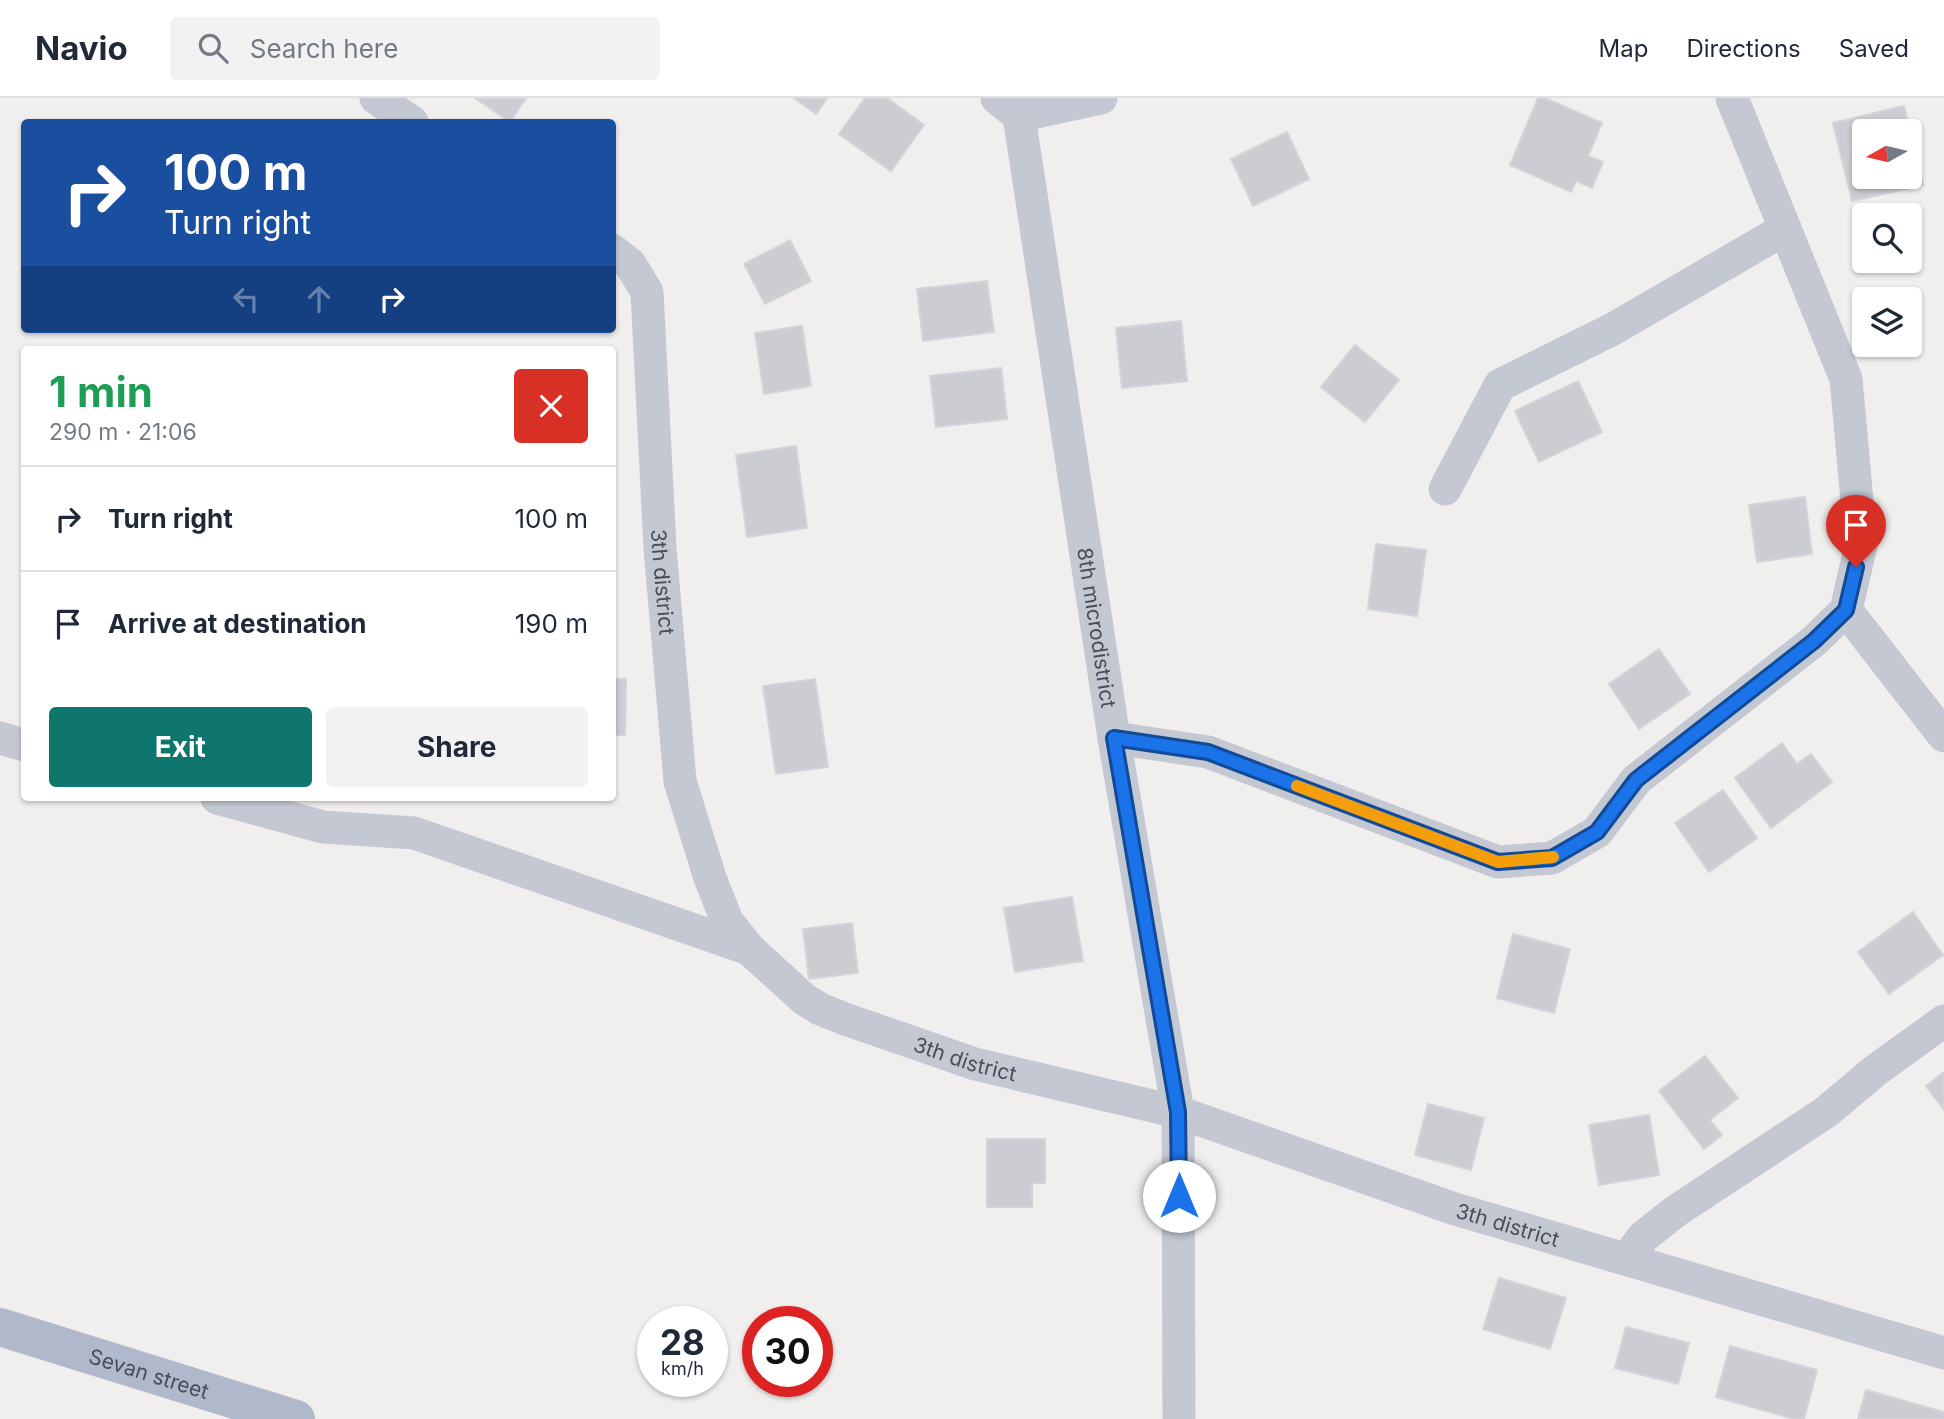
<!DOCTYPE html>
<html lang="en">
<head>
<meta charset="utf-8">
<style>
  body { margin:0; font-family:Inter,sans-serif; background:#f2f2f3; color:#1f2937; height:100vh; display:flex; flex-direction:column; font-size:26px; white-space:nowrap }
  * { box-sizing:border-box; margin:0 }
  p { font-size:23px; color:#747a83 }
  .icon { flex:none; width:38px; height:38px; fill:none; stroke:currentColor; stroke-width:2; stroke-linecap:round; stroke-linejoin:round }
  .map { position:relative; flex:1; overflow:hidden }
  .side { position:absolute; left:21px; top:248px; width:595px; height:455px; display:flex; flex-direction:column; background:#fff; border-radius:7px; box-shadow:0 2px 5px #0004 }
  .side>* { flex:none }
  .top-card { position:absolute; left:21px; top:21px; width:595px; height:214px; border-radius:7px; box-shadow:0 2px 5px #0004; background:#1a4fa0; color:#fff; overflow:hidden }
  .needle { width:46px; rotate:262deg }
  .fabs { position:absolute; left:1852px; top:21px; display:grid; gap:14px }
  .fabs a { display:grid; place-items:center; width:70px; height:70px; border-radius:7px; background:#fff; box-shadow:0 2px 5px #0004; font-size:35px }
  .speed { position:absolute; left:637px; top:1208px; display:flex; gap:14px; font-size:35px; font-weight:700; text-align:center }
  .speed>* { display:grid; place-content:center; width:91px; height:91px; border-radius:50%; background:#fff; box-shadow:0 2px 5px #0004; line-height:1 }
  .speed small { font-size:18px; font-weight:400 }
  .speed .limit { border:10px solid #d22; background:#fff; color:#111 }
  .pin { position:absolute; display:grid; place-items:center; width:60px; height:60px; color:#fff; margin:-72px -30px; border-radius:50% 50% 50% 0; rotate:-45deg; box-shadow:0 0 7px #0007 }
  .pin .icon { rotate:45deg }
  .me { position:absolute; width:77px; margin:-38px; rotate:0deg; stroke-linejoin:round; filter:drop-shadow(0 0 5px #0008) }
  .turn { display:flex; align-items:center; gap:24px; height:147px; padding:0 28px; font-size:32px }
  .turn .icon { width:91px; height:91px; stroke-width:2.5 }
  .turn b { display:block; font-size:49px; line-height:60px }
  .lanes { display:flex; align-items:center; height:66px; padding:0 28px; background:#0003; justify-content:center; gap:35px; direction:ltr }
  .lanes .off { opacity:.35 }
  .round { display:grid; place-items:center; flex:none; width:74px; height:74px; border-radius:7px; background:#f2f2f3 }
  .overview { display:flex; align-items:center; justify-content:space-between; height:119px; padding:0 28px }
  h1 { font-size:42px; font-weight:700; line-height:52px; color:#1e9e55 }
  .button { display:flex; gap:14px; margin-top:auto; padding:14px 28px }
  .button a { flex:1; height:80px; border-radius:7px; background:#0f766e; color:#fff; font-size:28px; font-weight:700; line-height:80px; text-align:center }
  .button a+a { background:#f2f2f3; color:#1f2937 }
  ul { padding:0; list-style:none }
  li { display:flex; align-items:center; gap:21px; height:105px; padding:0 28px; border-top:2px solid #e0e1e3 }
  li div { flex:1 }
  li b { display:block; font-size:26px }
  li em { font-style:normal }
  header { display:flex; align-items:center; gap:42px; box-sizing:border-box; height:98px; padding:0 35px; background:#fff; border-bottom:2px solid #e0e1e3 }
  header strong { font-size:33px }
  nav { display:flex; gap:38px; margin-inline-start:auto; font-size:24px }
  .search { width:490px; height:63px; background:#f2f2f3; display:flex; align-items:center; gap:18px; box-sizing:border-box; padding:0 24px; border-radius:7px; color:#747a83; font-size:26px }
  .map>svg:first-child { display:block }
  .building { fill:#cccdd3; stroke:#d3d3d9; stroke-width:2; fill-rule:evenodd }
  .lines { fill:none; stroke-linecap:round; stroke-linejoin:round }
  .minor { stroke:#c3c8d2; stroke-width:33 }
  .primary { stroke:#b0b8cb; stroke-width:38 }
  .route-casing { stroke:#114b97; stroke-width:18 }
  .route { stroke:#1a73e8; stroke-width:12 }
  .slow { stroke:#f59e0b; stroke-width:12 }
  .labels { text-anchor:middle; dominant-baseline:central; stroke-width:7; stroke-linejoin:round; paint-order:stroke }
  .street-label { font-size:21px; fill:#484e5a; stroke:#fff }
</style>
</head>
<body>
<header>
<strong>Navio</strong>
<div class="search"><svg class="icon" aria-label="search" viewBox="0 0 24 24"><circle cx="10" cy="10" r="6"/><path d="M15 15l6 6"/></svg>Search here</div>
<nav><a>Map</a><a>Directions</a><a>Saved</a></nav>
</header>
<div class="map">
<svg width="1944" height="1321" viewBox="0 0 1944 1321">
  <rect width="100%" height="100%" fill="#f1efee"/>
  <g class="building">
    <polygon points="475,0 526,0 510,24"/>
    <polygon points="794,0 827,0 816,16"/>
    <polygon points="865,0 887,0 924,27 891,73 839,36"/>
    <polygon points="1538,0 1545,0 1602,25 1588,58 1603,64 1592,90 1576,83 1571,94 1510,67"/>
    <path d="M1904,8L1923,87L1852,103L1833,25ZM1864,33H1909V79H1864Z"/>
    <polygon points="1287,34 1309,81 1253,108 1231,61"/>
    <polygon points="790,142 811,183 765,206 744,166"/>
    <polygon points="987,183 994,234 923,243 917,191"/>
    <polygon points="1181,223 1187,283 1122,290 1116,230"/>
    <polygon points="802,228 811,288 764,296 755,235"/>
    <polygon points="1355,247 1399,282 1365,324 1321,289"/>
    <polygon points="1001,270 1007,321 936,329 930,278"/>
    <polygon points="1578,283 1602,334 1539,364 1515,313"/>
    <polygon points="796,348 807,430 747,439 736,357"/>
    <polygon points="1805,399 1812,456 1757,464 1749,407"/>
    <polygon points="1376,446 1426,452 1417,518 1368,511"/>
    <polygon points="1659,551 1690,596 1639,631 1609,586"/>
    <polygon points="612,581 626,581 625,637 612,637"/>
    <polygon points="815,581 828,669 776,676 763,588"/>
    <polygon points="1782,645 1797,666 1811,656 1832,684 1771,730 1735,680"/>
    <polygon points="1723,692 1757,740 1709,774 1675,725"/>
    <polygon points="1072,799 1083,863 1015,874 1004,810"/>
    <polygon points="1913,814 1943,857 1889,896 1858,854"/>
    <polygon points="852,825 858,875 809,881 803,831"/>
    <polygon points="1513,836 1570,851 1554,915 1497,900"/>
    <polygon points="1705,958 1738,1000 1710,1022 1722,1037 1704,1051 1659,993"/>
    <polygon points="1944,974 1944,1012 1926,988"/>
    <polygon points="1428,1006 1484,1020 1471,1072 1415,1057"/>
    <polygon points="1649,1017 1659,1077 1599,1087 1589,1027"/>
    <polygon points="987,1041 1045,1041 1045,1085 1032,1085 1032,1109 987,1109"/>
    <polygon points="1499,1180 1566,1200 1550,1251 1483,1231"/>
    <polygon points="1626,1229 1689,1245 1678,1286 1615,1270"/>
    <polygon points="1730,1248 1817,1272 1804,1321 1794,1321 1716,1299"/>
    <polygon points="1866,1292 1944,1314 1944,1321 1858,1321"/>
  </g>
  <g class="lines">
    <g class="minor">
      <polyline points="376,0 412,24"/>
      <path id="s1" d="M997,0L1019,18L1114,640L1178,1014L1179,1321"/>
      <polyline points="1019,18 1101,0"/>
      <path id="s2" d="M612,152L630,166L647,194L660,450L680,683L710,780L727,823L749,851L804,901L820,911L845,921L975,966L1178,1014L1455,1111L1944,1255"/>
      <polyline points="1445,391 1500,287 1613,231 1785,131"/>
      <polyline points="1846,512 1944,638"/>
      <polyline points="0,640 24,647"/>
      <polyline points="1114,640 1208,654 1498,764 1552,760 1597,734 1636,682 1814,543 1846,512 1861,447 1846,281 1732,0"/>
      <polyline points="217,700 323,729 414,735 749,851"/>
      <polyline points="1627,1161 1643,1139 1676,1113 1826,1014 1876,972 1944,923"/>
    </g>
    <path class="primary" id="s3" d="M0,1229L296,1321"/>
  </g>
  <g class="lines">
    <g class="route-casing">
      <polyline id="route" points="1179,1098 1178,1014 1114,640 1208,654 1498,764 1552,760 1597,734 1636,682 1814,543 1846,512 1856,469"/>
    </g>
    <use href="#route" class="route"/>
    <polyline class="slow" points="1297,688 1498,764 1553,759"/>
  </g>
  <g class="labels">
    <g class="street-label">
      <text stroke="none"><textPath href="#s2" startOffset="346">3th district</textPath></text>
      <text stroke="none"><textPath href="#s1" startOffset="546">8th microdistrict</textPath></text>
      <text stroke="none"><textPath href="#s2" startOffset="976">3th district</textPath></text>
      <text stroke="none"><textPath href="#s2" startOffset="1544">3th district</textPath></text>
      <text stroke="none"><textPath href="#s3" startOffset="156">Sevan street</textPath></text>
    </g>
  </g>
</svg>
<div class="fabs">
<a><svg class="needle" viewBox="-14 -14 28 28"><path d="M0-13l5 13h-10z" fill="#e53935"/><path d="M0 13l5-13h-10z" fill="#747a83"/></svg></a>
<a><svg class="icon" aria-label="search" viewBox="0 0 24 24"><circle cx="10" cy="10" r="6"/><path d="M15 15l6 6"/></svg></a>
<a><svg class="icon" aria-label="layers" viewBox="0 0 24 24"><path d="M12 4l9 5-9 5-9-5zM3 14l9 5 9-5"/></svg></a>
</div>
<div class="speed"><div>28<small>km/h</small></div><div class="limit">30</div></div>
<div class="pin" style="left:1856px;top:469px;background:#d93025"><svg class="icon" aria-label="arrive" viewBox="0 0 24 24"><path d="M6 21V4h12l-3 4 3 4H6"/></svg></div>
<svg class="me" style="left:1179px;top:1098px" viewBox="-20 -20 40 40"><circle r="19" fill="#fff"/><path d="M0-13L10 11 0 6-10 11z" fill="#1a73e8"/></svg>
<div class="top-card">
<div class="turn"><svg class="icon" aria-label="right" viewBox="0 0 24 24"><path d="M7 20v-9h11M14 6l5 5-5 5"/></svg><div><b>100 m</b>Turn right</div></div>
<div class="lanes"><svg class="icon off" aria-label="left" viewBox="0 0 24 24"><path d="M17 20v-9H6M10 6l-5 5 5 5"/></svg><svg class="icon off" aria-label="ahead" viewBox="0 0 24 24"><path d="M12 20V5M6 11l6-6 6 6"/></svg><svg class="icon" aria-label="right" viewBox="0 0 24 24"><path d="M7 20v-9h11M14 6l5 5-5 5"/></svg></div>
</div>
<section class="side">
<div class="overview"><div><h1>1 min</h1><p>290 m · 21:06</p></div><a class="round" style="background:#d93025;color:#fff"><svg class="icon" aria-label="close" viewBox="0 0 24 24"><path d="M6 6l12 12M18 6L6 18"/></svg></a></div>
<ul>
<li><svg class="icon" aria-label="right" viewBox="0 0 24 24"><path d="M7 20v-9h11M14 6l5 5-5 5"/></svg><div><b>Turn right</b></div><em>100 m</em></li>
<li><svg class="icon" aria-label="arrive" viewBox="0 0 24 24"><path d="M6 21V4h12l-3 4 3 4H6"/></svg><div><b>Arrive at destination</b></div><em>190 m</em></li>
</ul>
<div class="button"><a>Exit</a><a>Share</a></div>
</section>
</div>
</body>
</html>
